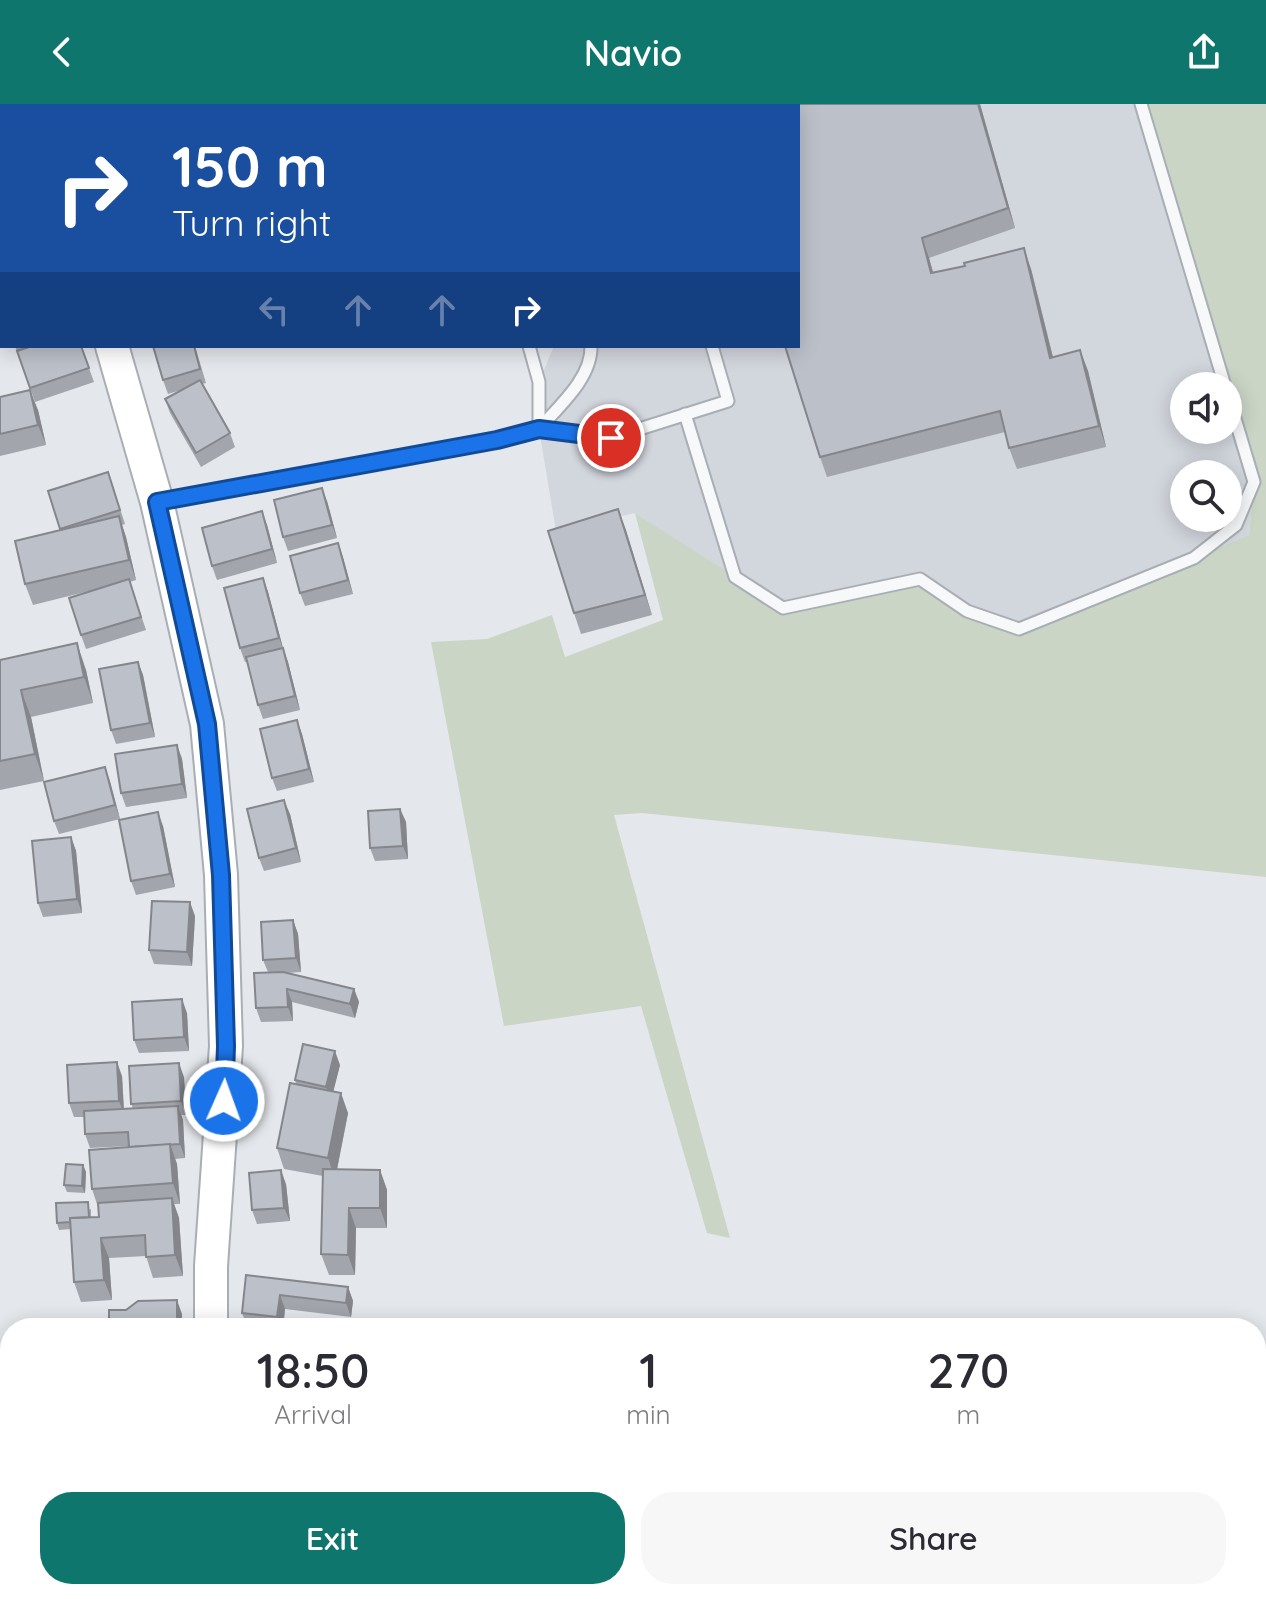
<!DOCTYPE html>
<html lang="en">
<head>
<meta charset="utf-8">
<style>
  body { margin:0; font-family:Quicksand,sans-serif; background:#f7f7f7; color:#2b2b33; height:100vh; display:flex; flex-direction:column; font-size:30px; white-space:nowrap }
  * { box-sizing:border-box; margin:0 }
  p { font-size:26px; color:#7c7c81 }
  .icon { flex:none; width:44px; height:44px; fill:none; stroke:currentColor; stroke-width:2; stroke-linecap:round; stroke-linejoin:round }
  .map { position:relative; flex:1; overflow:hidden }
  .side { position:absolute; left:0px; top:1214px; width:1266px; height:282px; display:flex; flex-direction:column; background:#fff; border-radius:32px 32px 0 0; box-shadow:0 4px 20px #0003 }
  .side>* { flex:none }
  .guide { position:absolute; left:0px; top:0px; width:800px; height:244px; box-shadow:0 4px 20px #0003; background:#1a4fa0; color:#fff; overflow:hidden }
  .tools { position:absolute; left:1170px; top:268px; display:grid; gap:16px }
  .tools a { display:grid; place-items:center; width:72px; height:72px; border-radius:50%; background:#fff; box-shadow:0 4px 20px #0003; font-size:40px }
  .pin { position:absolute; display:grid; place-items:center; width:68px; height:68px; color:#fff; margin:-34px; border:4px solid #fff; border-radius:50%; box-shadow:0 2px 8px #0007 }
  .me { position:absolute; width:88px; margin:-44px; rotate:2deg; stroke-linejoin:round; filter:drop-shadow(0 0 6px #0008) }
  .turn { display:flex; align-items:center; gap:28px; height:168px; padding:0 40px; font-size:36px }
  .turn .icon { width:104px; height:104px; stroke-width:2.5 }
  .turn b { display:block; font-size:56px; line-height:68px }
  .lanes { display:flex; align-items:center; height:76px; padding:0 40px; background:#0003; justify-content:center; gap:40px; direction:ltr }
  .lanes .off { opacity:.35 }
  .eta { display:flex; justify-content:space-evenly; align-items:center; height:136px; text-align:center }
  .eta b { font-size:48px; font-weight:600; line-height:56px }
  .button { display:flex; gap:16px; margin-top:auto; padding:16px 40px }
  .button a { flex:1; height:92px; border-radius:32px; background:#0f766e; color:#fff; font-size:32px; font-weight:600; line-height:92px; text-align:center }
  .button a+a { background:#f7f7f7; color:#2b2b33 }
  header { display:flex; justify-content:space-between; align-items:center; height:104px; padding:0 40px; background:#0f766e; color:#fff; font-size:36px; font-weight:600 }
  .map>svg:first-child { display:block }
  .built { fill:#d2d6dd; fill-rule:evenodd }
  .green { fill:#cad5c6 }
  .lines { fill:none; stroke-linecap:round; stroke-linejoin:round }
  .lane-casing { stroke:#a9aeb5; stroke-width:15 }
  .street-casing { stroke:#a9aeb5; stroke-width:26 }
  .secondary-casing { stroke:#a9aeb5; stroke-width:36 }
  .lane { stroke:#f7f8fa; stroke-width:11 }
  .street { stroke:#f7f8fa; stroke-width:22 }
  .secondary { stroke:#fff; stroke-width:32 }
  .wall { fill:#a2a5ac }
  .shaded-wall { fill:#84868c }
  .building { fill:#bcc0c8; stroke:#84868c; stroke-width:2 }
  .route-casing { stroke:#114b97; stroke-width:20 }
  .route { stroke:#1a73e8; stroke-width:14 }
</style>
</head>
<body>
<header><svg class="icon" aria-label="back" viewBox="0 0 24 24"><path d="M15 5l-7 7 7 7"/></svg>Navio<svg class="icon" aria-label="share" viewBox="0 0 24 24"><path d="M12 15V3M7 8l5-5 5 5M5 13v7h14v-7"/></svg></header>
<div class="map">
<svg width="1266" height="1495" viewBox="0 0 1266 1495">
  <rect width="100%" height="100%" fill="#e4e7eb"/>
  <path class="built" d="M496,0H1140L1225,282H1184V326H1228V291L1254,378L1249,431L1019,525L783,504L635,409L556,427L539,325V278L554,242H798V2ZM1184,370H1228V414H1184Z"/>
  <polygon class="green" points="1141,0 1266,0 1266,773 642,709 614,711 730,1134 707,1129 641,902 504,922 431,538 487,535 552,511 565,553 663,516 635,409 783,503 920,475 967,507 1019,525 1249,431 1254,378"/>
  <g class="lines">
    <g class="lane-casing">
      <g id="lane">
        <polyline points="459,0 459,2"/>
        <polyline points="527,0 528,2"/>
        <polyline points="1141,0 1225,282"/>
        <polyline points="529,242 539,278 539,325"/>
        <polyline points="685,310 735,473 783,504 920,475 967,507 1019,525 1194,454 1236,421 1254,378 1228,291"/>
        <path d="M539,325C559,302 592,274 591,242"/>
        <polyline points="158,398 497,336 539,325 611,334 728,297 712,242"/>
      </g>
    </g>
    <g class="street-casing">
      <polyline id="street" points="573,1486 573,1495"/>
    </g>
    <g class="secondary-casing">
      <g id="secondary">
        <polyline points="19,0 19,2"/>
        <polyline points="112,242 157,398 207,620 221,771 226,942 211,1162 211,1224"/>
        <polyline points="228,1486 229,1495"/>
      </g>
    </g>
    <use href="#lane" class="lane"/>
    <use href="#street" class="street"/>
    <use href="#secondary" class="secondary"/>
  </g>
  <g class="wall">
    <polygon points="48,0 62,0 58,2 49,2"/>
    <polygon points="66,0 172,0 173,2 67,2"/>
    <rect x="198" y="0" width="45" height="2"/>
    <polygon points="585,0 980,0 1015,124 929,154 933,169 1031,165 1053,253 1080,246 1088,267 1106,343 1017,365 1009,344 1005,328 827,373 820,353 798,2 586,2"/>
    <polygon points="2,57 2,137 0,138 0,58"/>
    <polygon points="15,242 81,242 94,278 35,298"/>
    <polygon points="195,242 206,279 202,280 230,329 235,343 201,363 170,309 165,295 181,286 168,290 163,276"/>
    <polygon points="0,293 38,306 46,341 0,352"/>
    <polygon points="108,368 125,420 122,421 126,433 136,476 130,478 146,526 86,545 81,531 89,487 33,501 25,480 60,426 48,387"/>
    <polygon points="327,397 337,434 288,447 283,433"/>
    <polygon points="618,405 652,511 581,530 574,509"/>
    <polygon points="267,421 277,459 217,476 212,462"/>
    <polygon points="338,439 353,490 305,502 300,489"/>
    <polygon points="263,474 268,488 283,544 288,558 300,606 263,615 258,601 247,558 245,558 240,544"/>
    <polygon points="0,556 86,566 93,599 31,613 44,677 0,686"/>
    <polygon points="138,558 143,571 155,633 116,640 111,626"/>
    <polygon points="302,630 314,678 277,687 272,674"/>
    <polygon points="177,641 182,655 187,694 126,703 121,689"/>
    <polygon points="105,663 120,715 59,730 54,717"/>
    <polygon points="400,705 406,718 408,755 375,757 370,744"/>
    <polygon points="290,710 301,758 264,767 259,754"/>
    <polygon points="163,722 175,783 136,791 131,777"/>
    <polygon points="71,733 76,747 82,809 43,813 38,799"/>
    <polygon points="195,812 192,862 154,860 149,846"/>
    <polygon points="293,816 298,830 301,868 287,869 354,885 359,898 355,914 292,898 293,917 261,918 256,904 268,868 263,856"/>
    <polygon points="187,909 189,947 139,949 134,936"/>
    <polygon points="340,961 333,987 348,1009 337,1066 380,1066 387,1086 387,1124 356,1124 355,1171 329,1171 321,1150 323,1072 284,1065 277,1044 296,980 295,976"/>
    <polygon points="122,972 124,1005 133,1004 131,1000 184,973 186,1011 181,1011 183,1016 185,1054 175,1055 177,1060 180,1100 174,1100 179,1114 183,1172 153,1174 146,1152 109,1154 112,1196 81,1198 74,1178 71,1125 59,1126 57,1119 91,1105 91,1113 99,1113 98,1103 92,1085 129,1042 90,1044 85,1030 84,1013 74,1013 69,999"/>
    <polygon points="83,1061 86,1068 85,1089 67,1088 64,1081"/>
    <polygon points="286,1080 290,1117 257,1120 252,1106"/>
    <polygon points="246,1171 348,1183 353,1197 351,1213 285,1205 283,1224 261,1224 247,1222 242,1209"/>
  </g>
  <g class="shaded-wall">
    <polygon points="978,0 980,0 1015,124 1008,104"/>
    <polygon points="922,134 929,154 939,189 931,169"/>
    <polygon points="1024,144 1031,165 1058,274 1050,254"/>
    <polygon points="1080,246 1088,267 1106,343 1099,322"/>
    <polygon points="30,286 38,306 46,341 38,321"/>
    <polygon points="322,384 327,397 337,434 332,421"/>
    <polygon points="618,405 626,426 652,511 645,491"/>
    <polygon points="262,407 267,421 277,459 272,445"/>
    <polygon points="119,412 126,433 136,476 129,456"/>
    <polygon points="338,439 343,453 353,490 348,476"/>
    <polygon points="263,474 268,488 284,548 279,534"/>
    <polygon points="77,539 86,566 93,599 84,573"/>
    <polygon points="283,544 288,558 300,606 295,592"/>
    <polygon points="138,558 143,571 155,633 150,619"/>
    <polygon points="21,586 31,613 44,677 35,650"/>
    <polygon points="297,616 302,630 314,678 309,665"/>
    <polygon points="177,641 182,655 187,694 182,680"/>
    <polygon points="105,663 110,677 120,715 115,701"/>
    <polygon points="284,696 290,710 301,758 296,744"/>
    <polygon points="400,705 406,718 408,755 403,742"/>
    <polygon points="158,708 163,722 175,783 170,770"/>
    <polygon points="71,733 76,747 82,809 77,795"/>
    <polygon points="190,798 195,812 192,862 187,848"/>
    <polygon points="293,816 298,830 301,868 296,854"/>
    <polygon points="287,885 292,898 293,917 288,903"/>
    <polygon points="354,885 359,898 355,914 350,900"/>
    <polygon points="182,895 187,909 189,947 184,933"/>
    <polygon points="335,947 340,961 331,997 326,983"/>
    <polygon points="117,958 122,972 124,1010 119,997"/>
    <polygon points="179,959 184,973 186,1011 181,997"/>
    <polygon points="341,989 348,1009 335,1075 328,1054"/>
    <polygon points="178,1002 183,1016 185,1054 180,1040"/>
    <polygon points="170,1040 177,1060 180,1100 173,1079"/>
    <polygon points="83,1061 86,1068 85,1089 82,1082"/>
    <polygon points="281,1066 286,1080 290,1117 284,1104"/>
    <polygon points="380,1066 387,1086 387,1124 380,1104"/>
    <polygon points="172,1094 179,1114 183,1172 175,1151"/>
    <polygon points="349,1104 356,1124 355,1171 348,1151"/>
    <polygon points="101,1134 109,1154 112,1196 104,1176"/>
    <polygon points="348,1183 353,1197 351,1213 346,1199"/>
    <polygon points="280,1191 285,1205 283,1224 282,1224 277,1213"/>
    <polygon points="177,1196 182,1210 182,1224 177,1224"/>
    <polygon points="481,1486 486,1486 486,1495 480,1495"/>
    <rect x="546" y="1486" width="6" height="9"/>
    <rect x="638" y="1486" width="5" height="9"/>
    <rect x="736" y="1486" width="5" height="9"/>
  </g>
  <g class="building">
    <polygon points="66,0 126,0 120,2 67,2"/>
    <polygon points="200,0 217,0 212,2 200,2"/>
    <polygon points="585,0 673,0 666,2 586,2"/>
    <polygon points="716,0 978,0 1008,104 922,134 931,169 965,162 964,159 1024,144 1050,254 1080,246 1099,322 1009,344 1000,307 820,353 785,242 798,242 798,2 716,2"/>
    <polygon points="2,57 2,121 0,122 0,58"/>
    <polygon points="2,147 2,190 0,191 0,148"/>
    <polygon points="32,242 81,242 89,264 30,284 17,247"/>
    <polygon points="153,242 194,242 200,265 163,276"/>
    <polygon points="200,276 230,329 196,349 165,295"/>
    <polygon points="30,286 38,321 0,330 0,293"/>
    <polygon points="108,368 120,406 60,425 48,387"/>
    <polygon points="322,384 332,421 283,433 274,396"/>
    <polygon points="618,405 645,491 574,509 548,427"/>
    <polygon points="262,407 272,445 212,462 202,424"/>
    <polygon points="119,412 129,456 25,480 15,437"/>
    <polygon points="338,439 348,476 300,489 290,452"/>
    <polygon points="263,474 279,534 240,544 224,484"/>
    <polygon points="129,475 141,513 81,531 69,494"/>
    <polygon points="77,539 84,573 21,586 35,650 0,657 0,556"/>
    <polygon points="283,544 295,592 258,601 246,553"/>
    <polygon points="138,558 150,619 111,626 99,565"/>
    <polygon points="297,616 309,665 272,674 260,625"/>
    <polygon points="177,641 182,680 121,689 115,650"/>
    <polygon points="105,663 115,701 54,717 44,678"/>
    <polygon points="284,696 296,744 259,754 247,705"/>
    <polygon points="400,705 403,742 370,744 368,707"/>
    <polygon points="158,708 170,770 131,777 119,716"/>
    <polygon points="71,733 77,795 38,799 32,737"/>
    <polygon points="152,797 190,798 187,848 149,846"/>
    <polygon points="293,816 296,854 263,856 261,818"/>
    <polygon points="283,868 354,885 350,900 287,885 288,903 256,904 254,869"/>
    <polygon points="182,895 184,933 134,936 132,898"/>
    <polygon points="303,940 335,947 326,983 295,976"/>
    <polygon points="117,958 119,997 69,999 67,961"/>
    <polygon points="179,959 181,997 131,1000 129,962"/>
    <polygon points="290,979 341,989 328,1054 277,1044"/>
    <polygon points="178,1002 180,1040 129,1043 128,1028 85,1030 84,1007"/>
    <polygon points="170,1040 173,1079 92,1085 89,1046"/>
    <polygon points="66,1060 83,1061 82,1082 64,1081"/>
    <polygon points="323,1065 380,1066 380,1104 349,1104 348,1151 321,1150"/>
    <polygon points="281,1066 284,1104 252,1106 249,1069"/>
    <polygon points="172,1094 175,1151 146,1153 145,1131 101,1134 104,1176 74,1178 70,1114 99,1113 98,1099"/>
    <polygon points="88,1098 89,1113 70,1114 70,1118 57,1119 56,1099"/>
    <polygon points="246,1171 348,1183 346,1199 280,1191 277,1213 242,1209"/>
    <polygon points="177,1196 177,1224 109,1224 109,1206 126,1206 138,1197"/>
    <polygon points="148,1486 192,1486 194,1495 109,1495"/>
    <polygon points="429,1486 481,1486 480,1495 429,1495"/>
    <polygon points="495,1486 546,1486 546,1495 494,1495"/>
    <rect x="587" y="1486" width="51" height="9"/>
    <rect x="685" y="1486" width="51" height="9"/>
  </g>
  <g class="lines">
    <g class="route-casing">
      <polyline id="route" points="224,997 226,942 221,771 207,620 157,398 497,336 539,325 611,334"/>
    </g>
    <use href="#route" class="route"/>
  </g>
</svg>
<div class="tools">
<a><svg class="icon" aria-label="sound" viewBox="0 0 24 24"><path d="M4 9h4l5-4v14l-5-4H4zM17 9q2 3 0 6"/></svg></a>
<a><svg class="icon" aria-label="search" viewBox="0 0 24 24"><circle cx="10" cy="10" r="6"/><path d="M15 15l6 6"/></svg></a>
</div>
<div class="pin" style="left:611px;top:334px;background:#d93025"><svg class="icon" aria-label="arrive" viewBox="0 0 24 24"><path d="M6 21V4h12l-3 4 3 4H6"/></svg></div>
<svg class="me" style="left:224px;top:997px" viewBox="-20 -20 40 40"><circle r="17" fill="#1a73e8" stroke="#fff" stroke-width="3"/><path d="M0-11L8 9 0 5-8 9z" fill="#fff"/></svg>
<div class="guide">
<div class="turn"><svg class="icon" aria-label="right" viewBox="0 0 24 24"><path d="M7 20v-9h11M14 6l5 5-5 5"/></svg><div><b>150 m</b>Turn right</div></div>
<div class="lanes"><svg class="icon off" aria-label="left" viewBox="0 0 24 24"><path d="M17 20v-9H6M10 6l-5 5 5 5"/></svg><svg class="icon off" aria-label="ahead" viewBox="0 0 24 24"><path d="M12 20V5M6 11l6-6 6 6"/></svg><svg class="icon off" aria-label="ahead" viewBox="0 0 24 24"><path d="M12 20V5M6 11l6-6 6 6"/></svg><svg class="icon" aria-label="right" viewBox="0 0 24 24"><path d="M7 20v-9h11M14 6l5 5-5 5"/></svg></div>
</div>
<section class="side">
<div class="eta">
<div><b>18:50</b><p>Arrival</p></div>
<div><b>1</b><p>min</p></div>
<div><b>270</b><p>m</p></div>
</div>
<div class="button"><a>Exit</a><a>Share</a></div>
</section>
</div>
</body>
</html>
